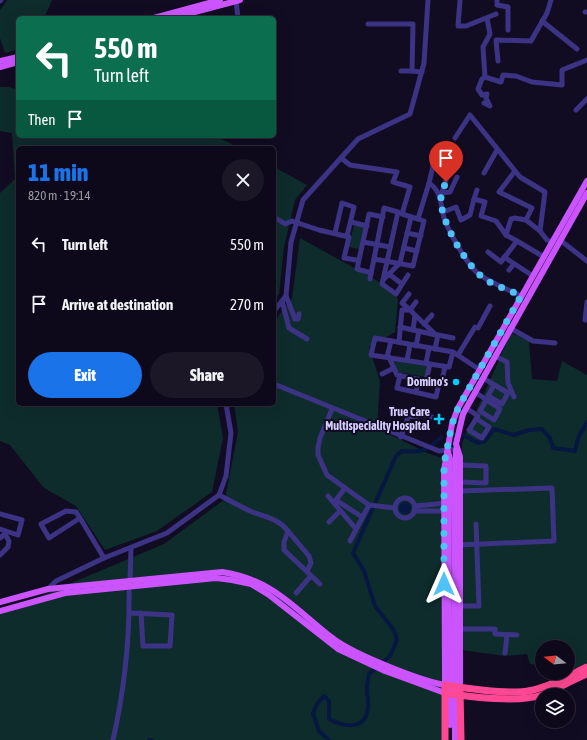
<!DOCTYPE html>
<html lang="en">
<head>
<meta charset="utf-8">
<style>
  body { margin:0; font-family:"Asap Condensed",sans-serif; background:#1b1727; color:#f1f3f6; height:100vh; display:flex; flex-direction:column; font-size:15px; white-space:nowrap }
  * { box-sizing:border-box; margin:0 }
  p { font-size:13px; color:#9a9aa2 }
  .icon { flex:none; width:22px; height:22px; fill:none; stroke:currentColor; stroke-width:2; stroke-linecap:round; stroke-linejoin:round }
  .map { position:relative; flex:1; overflow:hidden }
  .drawer { position:absolute; left:16px; top:146px; width:260px; height:260px; display:flex; flex-direction:column; background:#0d091a; border-radius:6px; box-shadow:0 4px 16px #0002,0 0 0 1px #2d2a39 }
  .drawer>* { flex:none }
  .guide { position:absolute; left:16px; top:16px; width:260px; height:122px; border-radius:6px; box-shadow:0 4px 16px #0002,0 0 0 1px #2d2a39; background:#0b6e4f; color:#fff; overflow:hidden }
  .needle { width:26px; rotate:286deg }
  .tools { position:absolute; left:535px; top:640px; display:grid; gap:8px }
  .tools a { display:grid; place-items:center; width:40px; height:40px; border-radius:50%; background:#0d091a; box-shadow:0 4px 16px #0002,0 0 0 1px #2d2a39; font-size:20px }
  .pin { position:absolute; display:grid; place-items:center; width:34px; height:34px; color:#fff; margin:-41px -17px; border-radius:50% 50% 50% 0; rotate:-45deg; box-shadow:0 0 4px #0007 }
  .pin .icon { rotate:45deg }
  .me { position:absolute; width:44px; margin:-22px; rotate:0deg; stroke-linejoin:round; filter:drop-shadow(0 0 3px #0008) }
  .turn { display:flex; align-items:center; gap:14px; height:84px; padding:0 12px; font-size:18px }
  .turn .icon { width:52px; height:52px; stroke-width:2.5 }
  .turn b { display:block; font-size:28px; line-height:34px }
  .then { display:flex; align-items:center; height:38px; padding:0 12px; background:#0003; gap:8px; font-size:15px }
  .round { display:grid; place-items:center; flex:none; width:42px; height:42px; border-radius:21px; background:#1b1727 }
  .overview { display:flex; align-items:center; justify-content:space-between; height:68px; padding:0 12px }
  h1 { font-size:24px; font-weight:800; line-height:30px; color:#1a73e8 }
  .action { display:flex; gap:8px; margin-top:auto; padding:8px 12px }
  .action a { flex:1; height:46px; border-radius:24px; background:#1a73e8; color:#fff; font-size:16px; font-weight:800; line-height:46px; text-align:center }
  .action a+a { background:#1b1727; color:#f1f3f6 }
  ul { padding:0; list-style:none }
  li { display:flex; align-items:center; gap:12px; height:60px; padding:0 12px }
  li div { flex:1 }
  li b { display:block; font-size:15px }
  li em { font-style:normal }
  .map>svg:first-child { display:block }
  .green { fill:#0e2c2c }
  .water { fill:#061741 }
  .lines { fill:none; stroke-linecap:round; stroke-linejoin:round }
  .canal { stroke:#061741; stroke-width:4 }
  .minor { stroke:#3c3385; stroke-width:5 }
  .major { stroke:#cb54ff; stroke-width:6 }
  .highway { stroke:#ff4893; stroke-width:7 }
  .route { stroke:#4fc3f7; stroke-width:7; stroke-dasharray:0 12.6 }
  .poi-dot { fill:#00cef8; stroke:#110c22; stroke-width:1.5 }
  .labels { text-anchor:middle; dominant-baseline:central; stroke-width:4; stroke-linejoin:round; paint-order:stroke }
  .poi-label { font-size:12px; font-weight:bold; fill:#d6cdff; stroke:#110c22; text-anchor:end }
</style>
</head>
<body>
<div class="map">
<svg width="587" height="740" viewBox="0 0 587 740">
  <rect width="100%" height="100%" fill="#110c22"/>
  <g class="green">
    <polygon points="7,0 52,0 44,18 18,18 18,49 5,53 0,38 0,10"/>
    <polygon points="0,87 9,87 18,90 18,136 215,136 240,148 18,148 18,404 217,404 223,438 212,492 157,531 105,550 76,506 44,488 10,445 0,441 0,193 15,179 12,133 0,131"/>
    <polygon points="274,167 307,185 295,200 284,247 279,294 274,301"/>
    <polygon points="354,225 364,227 359,249 349,247"/>
    <polygon points="300,238 383,284 398,299 395,332 369,347 380,381 377,428 425,452 441,458 443,462 441,503 442,740 0,740 0,613 164,544 225,499 238,432 234,404 274,404 274,322 292,298"/>
    <polygon points="511,333 529,341 532,379 557,381 562,361 587,375 587,663 568,671 568,647 542,647 542,665 530,664 527,654 505,656 461,650 462,443"/>
    <polygon points="394,361 427,366 425,377 398,372"/>
  </g>
  <circle class="water" cx="405" cy="508" r="6"/>
  <g class="lines">
    <g class="canal">
      <polyline points="463,435 478,443 485,441 494,429 514,435 529,430 542,429 550,438 553,448 575,451 578,438 587,422"/>
      <polyline points="149,740 152,740"/>
      <path d="M329,740L319,731L313,713L317,704L324,696L329,701V719C344,727 365,731 368,708C369,703 367,695 367,689C367,684 368,679 369,674L390,656L397,640L394,630L375,606L364,571L353,553L396,456L402,451C420,453 428,451 441,437"/>
    </g>
    <g class="minor">
      <polyline points="460,0 458,26 466,26 496,14"/>
      <polyline points="497,0 497,5 508,7 508,30"/>
      <polyline points="0,1 1,0"/>
      <polyline points="236,1 238,18"/>
      <polyline points="585,12 587,12"/>
      <polyline points="487,18 490,34 483,47 485,77 501,82 503,75 516,76 532,82 562,85 562,70 587,60"/>
      <polyline points="542,21 577,49"/>
      <polyline points="368,24 413,24 412,71 422,72"/>
      <polyline points="498,61 496,40 531,41 547,13 551,0"/>
      <polyline points="401,71 412,71"/>
      <polyline points="484,103 490,106 486,98 487,94 482,95 478,89 482,79 485,77"/>
      <polyline points="576,110 587,99"/>
      <polyline points="455,138 470,115 520,177 545,192 540,231 547,240 553,242"/>
      <path d="M436,154L429,183C443,192 440,207 445,221C451,235 468,267 480,275C493,284 508,289 521,296"/>
      <polyline points="341,158 350,165 397,172 393,182 410,187 402,214 418,219 429,183"/>
      <polyline points="515,171 499,192 532,208 526,220 540,231"/>
      <polyline points="484,173 497,150"/>
      <polyline points="442,193 450,192 457,177"/>
      <polyline points="440,198 449,172"/>
      <polyline points="474,199 477,190"/>
      <polyline points="443,212 456,207 461,220 470,215 474,199 485,202 481,216 496,221 506,235"/>
      <polyline points="274,217 285,224 292,221 319,230 349,237 344,258 356,260"/>
      <polyline points="351,222 367,226"/>
      <polyline points="335,233 342,203 354,207 347,236"/>
      <polyline points="407,233 421,236"/>
      <polyline points="560,240 587,261"/>
      <polyline points="517,241 544,257"/>
      <polyline points="363,242 390,247"/>
      <polyline points="404,248 417,251"/>
      <polyline points="488,252 501,262 517,241 506,235 511,219 515,218 526,220"/>
      <polyline points="504,257 533,276"/>
      <polyline points="374,259 413,266 424,221 418,219"/>
      <polyline points="509,270 514,264"/>
      <polyline points="371,273 357,269 369,214 383,217"/>
      <polyline points="389,274 402,284"/>
      <polyline points="370,279 384,208 398,212 383,280 400,263 411,217"/>
      <polyline points="383,280 382,284 396,294 408,275"/>
      <polyline points="409,294 402,303 410,310"/>
      <polyline points="286,296 295,319 298,319 299,314"/>
      <polyline points="282,301 289,328 307,339"/>
      <polyline points="587,302 585,320 587,320"/>
      <polyline points="410,310 416,302"/>
      <polyline points="274,311 286,296 291,242 303,200 358,139 410,114 424,63 428,0"/>
      <polyline points="424,324 432,315"/>
      <polyline points="400,327 413,330"/>
      <polyline points="510,328 533,341 555,343"/>
      <polyline points="438,335 453,338"/>
      <polyline points="399,342 402,310 410,310 415,315"/>
      <polyline points="416,346 419,331"/>
      <polyline points="435,349 438,335 436,335 413,330 415,315 436,335"/>
      <polyline points="453,352 449,367 371,355 375,338 453,352 480,370"/>
      <polyline points="458,355 475,327 478,328 490,306"/>
      <polyline points="495,356 507,362 508,383 514,397"/>
      <polyline points="387,357 391,341"/>
      <polyline points="389,357 397,375 441,384 445,367"/>
      <polyline points="407,360 410,345"/>
      <polyline points="426,363 429,348"/>
      <polyline points="382,374 394,368"/>
      <polyline points="400,375 397,388 436,397 439,384"/>
      <polyline points="483,378 508,393 502,404 488,396 494,385"/>
      <polyline points="426,381 430,364"/>
      <polyline points="274,384 439,451 456,449"/>
      <polyline points="416,392 419,379"/>
      <polyline points="475,392 500,409 494,420 480,411 487,399"/>
      <polyline points="466,408 478,416 469,430 482,438 489,427 477,419"/>
      <polyline points="332,409 320,438 318,447 318,455 327,475 369,505 395,508"/>
      <polyline points="401,437 408,417 426,415 432,417"/>
      <polyline points="460,482 486,483 486,466 460,465"/>
      <polyline points="345,488 336,500 362,517"/>
      <path d="M219,495C229,500 239,506 250,511C264,517 278,518 288,531"/>
      <polyline points="328,496 356,529"/>
      <circle cx="405" cy="508" r="10"/>
      <polyline points="415,506 448,503"/>
      <polyline points="414,511 447,511"/>
      <polyline points="0,514 22,520 18,535 0,529"/>
      <polyline points="80,518 76,512 66,511 41,524 49,538 80,518 104,558"/>
      <polyline points="329,522 340,511"/>
      <polyline points="0,538 5,534 9,541 8,547 0,555"/>
      <polyline points="350,541 369,505"/>
      <polyline points="459,545 554,541 552,488 459,491"/>
      <polyline points="307,571 311,563 309,556 288,531 284,542 284,550 320,584"/>
      <polyline points="130,582 131,548"/>
      <polyline points="48,589 56,581 104,558 167,533 219,495 226,476 231,433 226,404"/>
      <polyline points="296,593 311,576"/>
      <polyline points="459,606 479,606 476,524"/>
      <polyline points="130,613 172,615 170,646 143,646 141,613"/>
      <polyline points="459,629 495,629 495,634 517,635"/>
      <polyline points="505,653 507,635"/>
      <path d="M113,740C124,691 130,638 129,587"/>
    </g>
    <g class="major">
      <polyline points="154,18 220,0"/>
      <polyline points="172,18 240,0"/>
      <polyline points="0,61 18,57"/>
      <polyline points="0,67 18,62"/>
      <polyline points="448,452 450,459 448,522 450,725"/>
      <path d="M0,602L48,589L222,572C275,580 295,610 335,640C356,655 420,681 445,685L444,470L452,424L458,408L587,181"/>
      <polyline points="0,611 65,593 216,578 232,580 251,584 269,595 338,649 385,671 445,693"/>
      <polyline points="460,686 460,457 456,444 463,414 587,193"/>
      <polyline points="455,740 454,496 456,450"/>
    </g>
    <g class="highway">
      <polyline points="460,690 461,740"/>
      <path d="M445,693C470,697 519,703 542,695C557,689 572,680 587,674"/>
      <path d="M445,740V685C465,688 509,695 528,691C549,687 568,676 587,667"/>
    </g>
  </g>
  <g class="lines">
    <path class="route" d="M444,584V464L452,424L458,408L521,296C508,289 489,285 478,273C463,259 439,218 441,197C441,193 444,187 446,182"/>
  </g>
  <g class="poi-dot">
    <circle cx="456" cy="382" r="4"/>
    <path d="M437 413h4v4h4v4h-4v4h-4v-4h-4v-4h4z"/>
  </g>
  <g class="labels">
    <g class="poi-label">
      <text x="448" y="382">Domino's</text>
      <text x="430" y="412">True Care<tspan x="430" dy="14">Multispeciality Hospital</tspan></text>
    </g>
  </g>
</svg>
<div class="tools">
<a><svg class="needle" viewBox="-14 -14 28 28"><path d="M0-13l5 13h-10z" fill="#e53935"/><path d="M0 13l5-13h-10z" fill="#9a9aa2"/></svg></a>
<a><svg class="icon" aria-label="layers" viewBox="0 0 24 24"><path d="M12 4l9 5-9 5-9-5zM3 14l9 5 9-5"/></svg></a>
</div>
<div class="pin" style="left:446px;top:182px;background:#d93025"><svg class="icon" aria-label="arrive" viewBox="0 0 24 24"><path d="M6 21V4h12l-3 4 3 4H6"/></svg></div>
<svg class="me" style="left:444px;top:584px" viewBox="-20 -20 40 40"><path d="M0-17L14 15 0 8-14 15z" fill="#4fc3f7" stroke="#fff" stroke-width="4"/></svg>
<div class="guide">
<div class="turn"><svg class="icon" aria-label="left" viewBox="0 0 24 24"><path d="M17 20v-9H6M10 6l-5 5 5 5"/></svg><div><b>550 m</b>Turn left</div></div>
<div class="then">Then<svg class="icon" aria-label="arrive" viewBox="0 0 24 24"><path d="M6 21V4h12l-3 4 3 4H6"/></svg></div>
</div>
<section class="drawer">
<div class="overview"><div><h1>11 min</h1><p>820 m · 19:14</p></div><a class="round"><svg class="icon" aria-label="close" viewBox="0 0 24 24"><path d="M6 6l12 12M18 6L6 18"/></svg></a></div>
<ul>
<li><svg class="icon" aria-label="left" viewBox="0 0 24 24"><path d="M17 20v-9H6M10 6l-5 5 5 5"/></svg><div><b>Turn left</b></div><em>550 m</em></li>
<li><svg class="icon" aria-label="arrive" viewBox="0 0 24 24"><path d="M6 21V4h12l-3 4 3 4H6"/></svg><div><b>Arrive at destination</b></div><em>270 m</em></li>
</ul>
<div class="action"><a>Exit</a><a>Share</a></div>
</section>
</div>
</body>
</html>
